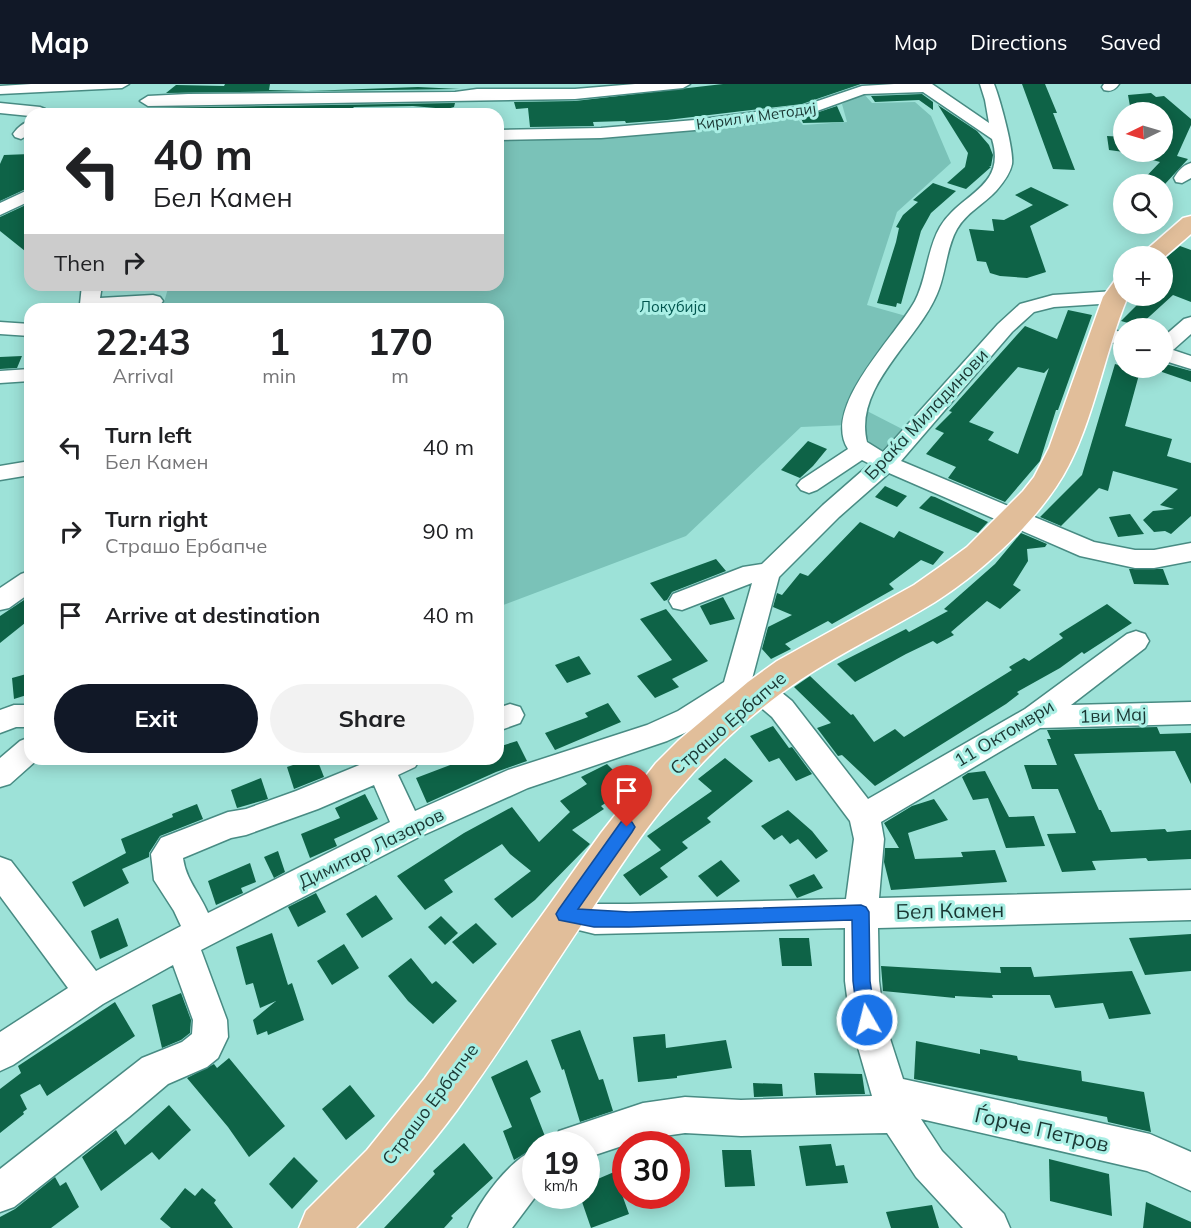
<!DOCTYPE html>
<html lang="en">
<head>
<meta charset="utf-8">
<style>
  body { margin:0; font-family:Mulish,sans-serif; background:#f2f2f2; color:#202124; height:100vh; display:flex; flex-direction:column; font-size:22px; white-space:nowrap }
  * { box-sizing:border-box; margin:0 }
  p { font-size:20px; color:#757577 }
  .icon { flex:none; width:33px; height:33px; fill:none; stroke:currentColor; stroke-width:2; stroke-linecap:round; stroke-linejoin:round }
  .map { position:relative; flex:1; overflow:hidden }
  .details { position:absolute; left:24px; top:219px; width:480px; height:462px; display:flex; flex-direction:column; background:#fff; border-radius:18px; box-shadow:0 3px 15px #0003 }
  .details>* { flex:none }
  .guide { position:absolute; left:24px; top:24px; width:480px; height:183px; border-radius:18px; box-shadow:0 3px 15px #0003; background:#fff; color:#202124; overflow:hidden }
  .needle { width:39px; rotate:265deg }
  .controls { position:absolute; left:1113px; top:18px; display:grid; gap:12px }
  .controls a { display:grid; place-items:center; width:60px; height:60px; border-radius:50%; background:#fff; box-shadow:0 3px 15px #0003; font-size:30px }
  .speed { position:absolute; left:522px; top:1047px; display:flex; gap:12px; font-size:30px; font-weight:700; text-align:center }
  .speed>* { display:grid; place-content:center; width:78px; height:78px; border-radius:50%; background:#fff; box-shadow:0 3px 15px #0003; line-height:1 }
  .speed small { font-size:15px; font-weight:400 }
  .speed .limit { border:9px solid #d22; background:#fff; color:#111 }
  .pin { position:absolute; display:grid; place-items:center; width:51px; height:51px; color:#fff; margin:-62px -26px; border-radius:50% 50% 50% 0; rotate:-45deg; box-shadow:0 0 6px #0007 }
  .pin .icon { rotate:45deg }
  .me { position:absolute; width:66px; margin:-33px; rotate:352deg; stroke-linejoin:round; filter:drop-shadow(0 0 4px #0008) }
  .turn { display:flex; align-items:center; gap:21px; height:126px; padding:0 30px; font-size:27px }
  .turn .icon { width:78px; height:78px; stroke-width:2.5 }
  .turn b { display:block; font-size:42px; line-height:51px }
  .then { display:flex; align-items:center; height:57px; padding:0 30px; background:#0003; gap:12px; font-size:22px }
  .eta { display:flex; justify-content:space-evenly; align-items:center; height:102px; text-align:center }
  .eta b { font-size:36px; font-weight:700; line-height:42px }
  .action { display:flex; gap:12px; margin-top:auto; padding:12px 30px }
  .action a { flex:1; height:69px; border-radius:36px; background:#111827; color:#fff; font-size:24px; font-weight:700; line-height:69px; text-align:center }
  .action a+a { background:#f2f2f2; color:#202124 }
  ul { padding:0; list-style:none }
  li { display:flex; align-items:center; gap:18px; height:84px; padding:0 30px }
  li div { flex:1 }
  li b { display:block; font-size:22px }
  li em { font-style:normal }
  header { display:flex; align-items:center; gap:36px; box-sizing:border-box; height:84px; padding:0 30px; background:#111827; color:#fff }
  header strong { font-size:28px }
  nav { display:flex; gap:33px; margin-inline-start:auto; font-size:21px }
  .map>svg:first-child { display:block }
  .green { fill:#7ac2b8 }
  .building { fill:#0e6347; fill-rule:evenodd }
  .lines { fill:none; stroke-linecap:round; stroke-linejoin:round }
  .minor-casing { stroke:#488b83; stroke-width:3 }
  .major-casing { stroke:#fff; stroke-width:3 }
  .minor { fill:#fff; fill-rule:evenodd }
  .major { fill:#e1be9a; fill-rule:evenodd }
  .route { fill:#1a73e8; stroke:#114b97; stroke-width:1.5 }
  .labels { text-anchor:middle; dominant-baseline:central; stroke-width:6; stroke-linejoin:round; paint-order:stroke }
  .far-street-label { font-size:15px; fill:#1a3733; stroke:#aaefe5 }
  .far-park-label { font-size:15px; fill:#00554e; stroke:#aaefe5 }
  .street-label { font-size:18px; fill:#1a3733; stroke:#aaefe5 }
  .near-street-label { font-size:21px; fill:#1a3733; stroke:#aaefe5 }
</style>
</head>
<body>
<header>
<strong>Map</strong>
<nav><a>Map</a><a>Directions</a><a>Saved</a></nav>
</header>
<div class="map">
<svg width="1191" height="1144" viewBox="0 0 1191 1144">
  <rect width="100%" height="100%" fill="#9de2d8"/>
  <g class="green">
    <polygon points="863,9 872,19 915,18 931,32 951,79 897,128 867,221 906,232 848,341 801,343 686,452 498,523 498,225 162,225 169,201 498,201 498,54 581,52 600,55 794,31 803,41 847,38 842,20"/>
    <polygon points="867,327 906,347 885,371 875,369 866,351"/>
  </g>
  <g class="building">
    <polygon points="225,0 270,0 269,6 307,7 418,3 460,5 166,9 176,1 224,2"/>
    <polygon points="723,0 861,0 802,20 667,36 626,39 625,37 593,38 594,42 530,43 528,24 516,25 514,18 575,17"/>
    <polygon points="1022,0 1045,0 1057,29 1053,29 1075,86 1053,85"/>
    <polygon points="1151,9 1156,13 1164,12 1191,35 1191,41 1177,72 1188,75 1165,100 1139,100 1160,78 1149,75 1154,68 1162,68 1162,52 1171,37 1163,35 1165,28 1131,28 1128,11"/>
    <polygon points="922,10 933,18 933,26 919,16 875,18 871,12"/>
    <polygon points="455,19 454,23 447,25 413,22 354,23 350,27 333,26 334,24 265,27 265,25 249,24 141,30 148,24"/>
    <polygon points="938,21 977,47 989,61 993,71 991,82 989,82 991,83 966,105 947,99 965,83 968,69"/>
    <polygon points="837,22 844,38 803,39 801,34"/>
    <polygon points="1107,52 1124,53 1124,68 1109,66"/>
    <polygon points="30,70 30,103 0,117 0,80 4,71"/>
    <polygon points="933,99 956,107 931,129 921,147 901,220 897,219 896,223 877,219 896,158 899,144 896,143 903,131 918,118 913,116"/>
    <polygon points="1031,103 1069,121 1030,142 1046,188 1027,194 1000,192 990,189 986,178 977,177 969,145 994,147 992,135 1004,136 1033,121 1015,111"/>
    <polygon points="30,119 30,171 0,147 0,133"/>
    <polygon points="1180,162 1191,166 1191,218 1173,211 1139,242 1121,237 1146,212 1162,212 1162,177"/>
    <path d="M1068,226L1092,231L1058,326H1056L1040,377L1005,418L948,394L956,383L926,370L944,349L935,345L952,328L949,327L1025,242L1057,255ZM1018,283L1044,289L1049,284L1018,370L988,356L994,348L969,338Z"/>
    <polygon points="22,272 17,284 0,285 0,273"/>
    <polygon points="1162,279 1191,287 1191,298 1162,288"/>
    <polygon points="1115,280 1140,287 1125,342 1172,355 1167,372 1191,379 1191,432 1171,450 1165,447 1154,448 1143,436 1153,427 1174,425 1160,421 1178,405 1113,387 1108,407 1099,404 1061,442 1040,433 1082,391"/>
    <polygon points="808,357 827,365 813,382 800,394 781,386"/>
    <polygon points="885,402 907,412 897,423 875,413"/>
    <polygon points="931,412 935,413 988,438 978,449 919,424"/>
    <polygon points="1130,430 1144,450 1118,453 1109,433"/>
    <polygon points="860,438 894,454 899,447 944,468 933,481 921,476 889,500 894,505 832,540 828,537 785,560 791,565 771,575 762,565 768,543 792,531 773,523 777,509 782,511 800,489 808,492"/>
    <polygon points="1021,449 1047,460 1045,463 1027,465 1028,477 1013,501 1021,506 1000,525 987,517 951,548 954,551 937,560 933,557 906,570 855,598 837,580 906,545 909,548 948,527 944,525 995,480"/>
    <polygon points="716,475 726,487 672,508 667,516 664,517 650,499"/>
    <polygon points="1129,485 1163,485 1169,501 1134,500"/>
    <polygon points="30,512 30,535 0,559 0,532"/>
    <polygon points="723,513 735,535 710,541 700,522"/>
    <polygon points="1107,520 1132,539 1084,570 1082,568 1060,584 1017,608 1019,610 1006,620 875,702 842,671 838,672 817,644 831,639 794,603 810,592 851,631 853,630 874,658 895,645 904,653 1012,586 1009,583 1024,574 1029,577 1063,554 1059,550"/>
    <polygon points="666,525 708,577 672,595 679,603 655,614 637,592 672,576 640,535"/>
    <polygon points="579,572 591,590 567,599 555,581"/>
    <polygon points="30,589 30,610 14,615 12,594"/>
    <polygon points="608,619 621,638 555,666 545,649 588,633 585,629"/>
    <polygon points="773,642 789,664 792,663 812,690 796,697 779,674 769,678 750,652"/>
    <polygon points="1157,643 1160,650 1191,649 1191,700 1175,667 1074,670 1099,726 1101,726 1111,748 1165,745 1167,748 1191,746 1191,775 1148,777 1146,774 1092,777 1096,786 1062,788 1047,750 1076,749 1058,705 1032,705 1024,681 1057,681 1047,655 1051,655 1047,646"/>
    <polygon points="517,657 527,677 496,688 427,719 416,694 466,675 498,675 498,663"/>
    <polygon points="725,674 753,697 707,734 711,738 682,758 688,764 660,784 668,793 640,812 623,791 661,766 647,752 712,707 698,695"/>
    <polygon points="311,675 317,675 324,693 294,705 287,683"/>
    <polygon points="607,680 630,703 601,722 604,725 572,746 590,760 535,816 512,834 494,815 531,787 510,770 502,760 444,796 453,808 425,826 397,792 464,749 512,723 539,758 570,728 560,717 587,700 581,693"/>
    <polygon points="985,687 1009,733 1034,732 1045,762 1006,764 988,714 973,716 962,693 968,689"/>
    <polygon points="261,694 268,715 237,724 231,706"/>
    <polygon points="365,710 378,735 334,755 337,762 310,774 301,750 340,734 335,724"/>
    <polygon points="934,715 948,736 908,749 915,775 963,773 961,768 995,766 1007,798 891,806 884,778 885,764 899,764 884,739 912,722"/>
    <polygon points="197,720 203,735 160,752 149,769 149,773 122,785 129,799 84,823 72,798 126,769 121,755 173,733 172,730"/>
    <polygon points="788,726 812,747 828,767 816,775 798,755 790,760 782,751 774,756 761,742"/>
    <polygon points="278,767 285,788 274,794 264,773"/>
    <polygon points="721,776 740,797 717,813 698,792"/>
    <polygon points="250,779 256,798 241,804 243,809 216,821 208,797"/>
    <polygon points="814,790 823,804 797,814 789,801"/>
    <polygon points="316,809 326,828 298,843 288,823"/>
    <polygon points="376,811 393,835 362,854 346,830"/>
    <polygon points="441,832 458,849 445,861 428,843"/>
    <polygon points="118,834 128,862 100,875 91,847"/>
    <polygon points="476,839 497,860 473,880 452,858"/>
    <polygon points="272,849 288,901 292,899 304,936 268,951 267,947 257,951 253,936 276,917 260,924 253,899 246,901 236,863"/>
    <polygon points="1191,850 1191,887 1145,891 1129,854"/>
    <polygon points="779,854 809,854 812,882 782,882"/>
    <polygon points="344,860 359,884 332,901 317,877"/>
    <polygon points="411,874 432,900 436,897 457,917 433,940 408,917 388,892"/>
    <polygon points="881,882 1001,889 1000,883 1031,883 1034,893 1132,887 1151,930 1109,935 1103,919 1055,924 1050,911 992,911 993,914 955,912 955,914 883,907"/>
    <polygon points="181,909 191,936 190,949 181,956 162,964 152,921"/>
    <polygon points="115,918 135,952 47,1012 40,1000 20,1011 27,1025 23,1028 24,1030 0,1049 0,1005 21,989 18,982"/>
    <polygon points="580,946 599,996 603,995 613,1027 580,1038 564,985 562,986 551,956"/>
    <polygon points="665,950 666,964 726,956 732,984 677,992 677,994 638,998 633,953"/>
    <polygon points="916,957 980,970 980,965 1017,972 1018,976 1081,987 1082,997 1144,1008 1151,1048 1108,1038 1107,1033 914,995"/>
    <polygon points="229,974 285,1042 249,1073 228,1043 187,994 214,980 217,984"/>
    <polygon points="527,976 541,1008 530,1014 548,1060 536,1060 536,1063 514,1076 503,1047 512,1043 491,993"/>
    <polygon points="814,989 862,990 865,1010 816,1011"/>
    <polygon points="753,999 782,1000 783,1012 754,1013"/>
    <polygon points="350,1001 375,1032 346,1056 322,1025"/>
    <polygon points="169,1021 191,1046 159,1076 152,1068 101,1107 82,1073 116,1046 125,1061"/>
    <polygon points="464,1059 493,1094 451,1132 453,1134 444,1144 384,1144 435,1090 433,1087"/>
    <polygon points="831,1060 836,1082 844,1081 848,1099 806,1102 799,1062"/>
    <polygon points="722,1066 751,1066 755,1102 725,1103"/>
    <polygon points="294,1073 318,1097 292,1125 269,1100"/>
    <polygon points="1049,1075 1109,1090 1112,1132 1050,1117"/>
    <polygon points="614,1088 629,1130 591,1144 580,1112 586,1112 586,1100"/>
    <polygon points="55,1093 60,1102 66,1098 79,1123 51,1144 0,1144 0,1133 15,1125"/>
    <polygon points="185,1104 195,1112 202,1104 216,1116 214,1119 233,1144 171,1144 160,1135"/>
    <polygon points="1146,1118 1191,1138 1191,1144 1143,1144"/>
    <polygon points="932,1121 939,1144 891,1144 886,1128"/>
  </g>
  <g class="lines">
    <g class="minor-casing">
      <g id="minor">
        <polygon points="31,0 129,0 122,4 0,10 0,2"/>
        <polygon points="635,0 690,0 683,4 575,15 148,22 140,17 148,12 188,10 455,8 477,5 575,5"/>
        <path d="M894,0H932L989,39L985,16L980,0H994C1000,15 1014,66 1012,80C1010,90 1003,99 996,107C984,120 966,129 957,145C946,164 946,190 937,210C918,256 853,303 867,358L883,368L998,240L1020,220L1053,211L1115,207L1122,209L1125,213L1122,217L1115,219L1054,223L1034,228L1012,248L901,377L1094,458L1135,466H1154L1191,459V477L1154,484H1135L1080,472L889,389L839,433L779,493L752,595L770,599L792,617L868,715L1025,625L1127,550L1136,547L1145,550L1149,557L1145,564L1071,621L1191,618V640L1040,644L881,738L884,755L879,814L1191,806V836L878,844L879,897L884,936L903,995L1150,1050L1191,1068V1107L1147,1087L921,1035L942,1067L1004,1130L1010,1144H963L916,1093L887,1049L741,1052L685,1049L643,1055L586,1074V1060H554L559,1047L643,1019L685,1013L741,1016L872,1012L850,936L845,897V844L595,850L554,840L549,830L554,820L565,815L595,820H629L846,815L854,755L850,737L772,633L753,617L740,615L698,643L667,657L528,704L419,753L201,866L227,936L228,953L218,974L207,983L168,1000L129,1033L14,1123L0,1128V1085L142,974L182,958L192,950L193,936L173,881L103,920L13,981L0,987V948L68,904L0,812V773L11,777L96,887L181,842L174,827L154,796L151,770L161,754L228,728L246,725L296,707L374,675H420L415,683L398,691L415,727L508,686L647,641L678,627L724,598L752,499L682,526L673,524L669,517L673,510L743,483L762,480L823,421L870,380L862,376L817,406L809,409L801,406L797,401L801,396L848,365C821,323 896,252 915,217C927,194 927,165 940,143C960,109 1007,104 992,55L923,8L864,10L806,31L695,46L601,54L498,56V46L601,44L695,36L803,22L862,2ZM374,701L390,738L208,829C199,808 186,796 183,774L231,754L246,751L318,725Z"/>
        <path d="M1104,0H1119C1115,6 1111,8 1104,6L1102,3Z"/>
        <polygon points="0,19 40,23 45,25 49,30 30,32 0,29"/>
        <path d="M30,37V50L21,55L15,53L13,50C17,44 23,39 30,37Z"/>
        <path d="M1191,79V94L1182,99L1176,98L1174,94C1178,87 1183,81 1191,79Z"/>
        <polygon points="30,105 30,117 0,131 0,119"/>
        <polygon points="82,201 102,201 100,214 153,211 160,213 163,217 160,221 153,223 87,225 80,220"/>
        <polygon points="1191,233 1191,250 1173,266 1191,272 1191,285 1162,276 1162,254 1184,235"/>
        <polygon points="0,238 30,240 30,252 0,250"/>
        <polygon points="1103,243 1124,249 1124,262 1096,253 1093,249 1096,245"/>
        <polygon points="30,285 30,297 0,299 0,287"/>
        <polygon points="30,377 30,391 0,396 0,382"/>
        <polygon points="30,487 30,509 9,524 0,526 0,504 21,490"/>
        <polygon points="510,620 520,623 524,631 520,639 498,647 498,624"/>
        <polygon points="14,621 30,621 30,643 16,643 0,649 0,626"/>
        <polygon points="30,653 30,675 38,675 10,700 0,703 0,674 20,657"/>
        <path d="M536,1065V1112L512,1144H468C479,1117 509,1076 536,1065Z"/>
      </g>
    </g>
    <g class="major-casing">
      <g id="major">
        <polygon points="1191,132 1191,150 1162,175 1162,172 1142,172 1145,167 1183,134"/>
        <path d="M1124,193V212H1128C1103,270 1092,351 1056,403C1027,446 979,490 935,518C891,545 843,567 800,596C759,623 716,662 684,699C645,742 614,792 582,840C540,902 501,966 457,1026C426,1068 392,1106 356,1144H299L306,1127L367,1066L425,994L601,749L656,679L678,657L748,598L777,577L914,501L941,482L967,463L1023,407L1034,393L1049,364L1103,213L1116,195Z"/>
      </g>
    </g>
    <use href="#minor" class="minor"/>
    <use href="#major" class="major"/>
  </g>
  <polygon class="route" points="627,736 632,738 635,743 632,748 578,825 629,828 861,821 866,823 869,828 870,897 876,936 873,942 867,945 861,942 858,936 853,897 852,836 629,843 594,843 559,836 556,830 559,825 621,738"/>
  <g class="labels">
    <g class="far-street-label">
      <text transform="translate(756 32) rotate(-8)">Кирил и Методиј</text>
    </g>
    <g class="far-park-label">
      <text x="673" y="222">Локубија</text>
    </g>
    <g class="street-label">
      <text transform="translate(926 330) rotate(-47)">Браќа Миладинови</text>
      <text transform="translate(1113 631) rotate(-2)">1ви Мај</text>
      <text transform="translate(728 639) rotate(-41)">Страшо Ербапче</text>
      <text transform="translate(1004 649) rotate(-31)">11 Октомври</text>
      <text transform="translate(371 764) rotate(-26)">Димитар Лазаров</text>
      <text transform="translate(430 1020) rotate(-53)">Страшо Ербапче</text>
    </g>
    <g class="near-street-label">
      <text transform="translate(950 826) rotate(-1)">Бел Камен</text>
      <text transform="translate(1042 1045) rotate(13)">Ѓорче Петров</text>
    </g>
  </g>
</svg>
<div class="controls">
<a><svg class="needle" viewBox="-14 -14 28 28"><path d="M0-13l5 13h-10z" fill="#e53935"/><path d="M0 13l5-13h-10z" fill="#757577"/></svg></a>
<a><svg class="icon" aria-label="search" viewBox="0 0 24 24"><circle cx="10" cy="10" r="6"/><path d="M15 15l6 6"/></svg></a>
<a>+</a>
<a>−</a>
</div>
<div class="speed"><div>19<small>km/h</small></div><div class="limit">30</div></div>
<div class="pin" style="left:627px;top:743px;background:#d93025"><svg class="icon" aria-label="arrive" viewBox="0 0 24 24"><path d="M6 21V4h12l-3 4 3 4H6"/></svg></div>
<svg class="me" style="left:867px;top:936px" viewBox="-20 -20 40 40"><circle r="17" fill="#1a73e8" stroke="#fff" stroke-width="3"/><path d="M0-11L8 9 0 5-8 9z" fill="#fff"/></svg>
<div class="guide">
<div class="turn"><svg class="icon" aria-label="left" viewBox="0 0 24 24"><path d="M17 20v-9H6M10 6l-5 5 5 5"/></svg><div><b>40 m</b>Бел Камен</div></div>
<div class="then">Then<svg class="icon" aria-label="right" viewBox="0 0 24 24"><path d="M7 20v-9h11M14 6l5 5-5 5"/></svg></div>
</div>
<section class="details">
<div class="eta">
<div><b>22:43</b><p>Arrival</p></div>
<div><b>1</b><p>min</p></div>
<div><b>170</b><p>m</p></div>
</div>
<ul>
<li><svg class="icon" aria-label="left" viewBox="0 0 24 24"><path d="M17 20v-9H6M10 6l-5 5 5 5"/></svg><div><b>Turn left</b><p>Бел Камен</p></div><em>40 m</em></li>
<li><svg class="icon" aria-label="right" viewBox="0 0 24 24"><path d="M7 20v-9h11M14 6l5 5-5 5"/></svg><div><b>Turn right</b><p>Страшо Ербапче</p></div><em>90 m</em></li>
<li><svg class="icon" aria-label="arrive" viewBox="0 0 24 24"><path d="M6 21V4h12l-3 4 3 4H6"/></svg><div><b>Arrive at destination</b></div><em>40 m</em></li>
</ul>
<div class="action"><a>Exit</a><a>Share</a></div>
</section>
</div>
</body>
</html>
